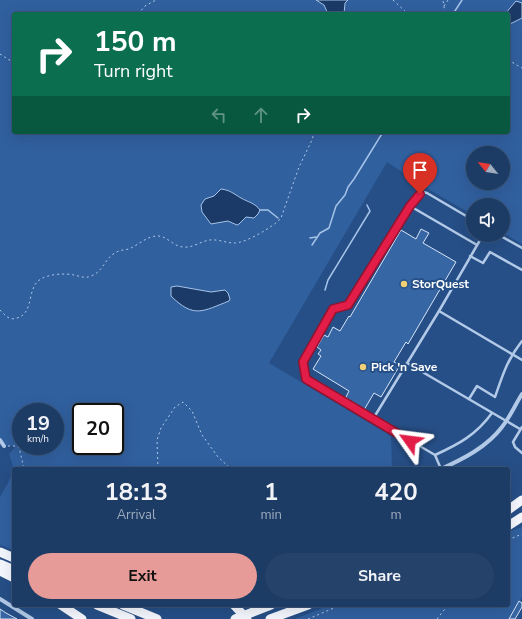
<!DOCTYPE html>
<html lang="en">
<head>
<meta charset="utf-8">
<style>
  body { margin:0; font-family:"Nunito Sans",sans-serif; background:#25426b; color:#f1f3f6; height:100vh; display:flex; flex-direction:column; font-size:15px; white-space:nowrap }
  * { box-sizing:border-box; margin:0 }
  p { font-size:13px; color:#a0adbf }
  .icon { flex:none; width:22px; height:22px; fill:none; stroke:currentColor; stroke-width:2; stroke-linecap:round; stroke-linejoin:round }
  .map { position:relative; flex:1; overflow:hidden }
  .sheet { position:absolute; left:12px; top:467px; width:498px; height:140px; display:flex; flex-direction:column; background:#1c3b65; border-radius:4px; box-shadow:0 4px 16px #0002,0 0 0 1px #3a5579 }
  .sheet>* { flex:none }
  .banner { position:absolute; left:12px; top:12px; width:498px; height:122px; border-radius:4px; box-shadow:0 4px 16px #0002,0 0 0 1px #3a5579; background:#0b6e4f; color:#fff; overflow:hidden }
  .needle { width:26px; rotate:300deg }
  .controls { position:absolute; left:466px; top:146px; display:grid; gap:8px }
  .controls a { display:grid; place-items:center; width:44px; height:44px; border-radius:50%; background:#1c3b65; box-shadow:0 4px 16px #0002,0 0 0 1px #3a5579; font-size:20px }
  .speed { position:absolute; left:12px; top:403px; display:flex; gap:8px; font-size:20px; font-weight:700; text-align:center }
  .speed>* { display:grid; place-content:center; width:52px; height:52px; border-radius:50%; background:#1c3b65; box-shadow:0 4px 16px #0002,0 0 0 1px #3a5579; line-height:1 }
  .speed small { font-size:10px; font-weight:400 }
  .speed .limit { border:2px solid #111; border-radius:6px; background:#fff; color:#111 }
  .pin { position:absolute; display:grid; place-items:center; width:34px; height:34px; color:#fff; margin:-41px -17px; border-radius:50% 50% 50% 0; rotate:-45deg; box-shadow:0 0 4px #0007 }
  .pin .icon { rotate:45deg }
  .me { position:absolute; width:44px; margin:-22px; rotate:301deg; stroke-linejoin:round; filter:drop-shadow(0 0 3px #0008) }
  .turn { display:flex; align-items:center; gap:14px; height:84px; padding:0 16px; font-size:18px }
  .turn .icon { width:52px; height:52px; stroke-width:2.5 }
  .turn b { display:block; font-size:28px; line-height:34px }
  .lanes { display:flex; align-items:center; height:38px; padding:0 16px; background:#0003; justify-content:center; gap:20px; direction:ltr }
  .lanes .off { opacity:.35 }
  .eta { display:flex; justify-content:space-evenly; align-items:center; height:68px; text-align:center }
  .eta b { font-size:24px; font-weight:700; line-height:28px }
  .primary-button { display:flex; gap:8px; margin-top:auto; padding:8px 16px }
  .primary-button a { flex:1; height:46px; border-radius:24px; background:#e69b98; color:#111; font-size:16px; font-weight:700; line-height:46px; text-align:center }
  .primary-button a+a { background:#25426b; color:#f1f3f6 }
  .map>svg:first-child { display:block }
  .green { fill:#31609f; fill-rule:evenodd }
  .water { fill:#1b3a67; stroke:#a6c4e9 }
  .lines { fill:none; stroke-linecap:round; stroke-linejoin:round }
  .stream { stroke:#a6c4e9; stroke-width:1.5 }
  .building { fill:#3766a4; stroke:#d6e4f7 }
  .path { stroke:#b2cae8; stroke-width:1; stroke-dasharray:2 3; stroke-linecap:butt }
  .service { stroke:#b2cae8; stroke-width:2.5 }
  .minor { stroke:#b2cae8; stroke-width:4 }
  .primary { stroke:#f4f8fe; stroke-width:9 }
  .route-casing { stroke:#92132f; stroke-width:10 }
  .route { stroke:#e11d48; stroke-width:7 }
  .poi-dot { fill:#f1d077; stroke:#264f87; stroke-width:1.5 }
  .labels { text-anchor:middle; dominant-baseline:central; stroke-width:4; stroke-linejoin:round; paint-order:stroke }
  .poi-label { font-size:12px; font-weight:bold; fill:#fff; stroke:#264f87; text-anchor:start }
</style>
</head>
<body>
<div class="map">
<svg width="522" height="619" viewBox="0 0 522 619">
  <rect width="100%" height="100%" fill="#264f87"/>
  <g class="green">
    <path d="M0,0H522V244L503,233V205H473V215L430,190L387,162L269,363L391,436L392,469H14L9,454L13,450L15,446H4L0,440ZM14,14H508V132H14ZM473,153H503V183H473ZM21,412H55V446H21ZM81,412H115V446H81Z"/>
    <polygon points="14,472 14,550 0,545 0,497"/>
    <polygon points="522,527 522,597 509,619 295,619 330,605 508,605 508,532"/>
  </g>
  <g class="water">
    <polygon points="316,0 348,0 345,3 344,14 328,14 324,5"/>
    <polygon points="516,1 522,3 522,18 508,25 508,14 505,14"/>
    <path d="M221,189C230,190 234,194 241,198C248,202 255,203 260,210L258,214L254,218L246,217L239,224L237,225L228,221L211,224L202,212L201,205L205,199L214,196Z"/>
    <path d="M177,286L211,292L225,290L228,293L230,299L229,301C203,311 194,319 171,296V287Z"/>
  </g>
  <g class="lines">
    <g class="stream">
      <polyline points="453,14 462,0"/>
      <polyline points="260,210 268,210 278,218"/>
      <polyline points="310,238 316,237"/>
      <polyline points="312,245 320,233 329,228 336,206 345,195 348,187 354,179 383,132"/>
      <polyline points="325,290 328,280 370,211 367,205"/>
    </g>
  </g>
  <g class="building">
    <polygon points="421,229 429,233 423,243 456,262 408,344 406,342 394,362 400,365 381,397 374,393 364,410 345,399 349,391 313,369 321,356 318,354 321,350 317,347 324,335 328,337 333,327 340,331 349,316 350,317 401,230 416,239"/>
    <polygon points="519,601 522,603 522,607 515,619 509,619"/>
    <polygon points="0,609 6,613 17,619 0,619"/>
  </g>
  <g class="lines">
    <g class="path">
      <polyline points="393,0 408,14"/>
      <polyline points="444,6 448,0"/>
      <polyline points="138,14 145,6 156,0"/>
      <polyline points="440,14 445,13 443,0"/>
      <polyline points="0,54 14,63"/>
      <polyline points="508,60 522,68"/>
      <path d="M0,310C5,315 9,321 17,318C35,313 26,287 41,279C49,274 65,273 74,275C80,276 85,279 91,276C103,272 105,258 115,253C119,250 124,250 129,249C138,245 146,237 156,236C167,235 173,247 184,247C193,248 201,241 210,240C218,239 226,243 234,243C244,244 275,226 281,218L299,167L312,140L314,132"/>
      <polyline points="8,446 15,446 19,447 24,469"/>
      <polyline points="158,469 157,440 161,428 175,407 183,402 192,411 202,435 218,457 231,469"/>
      <polyline points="508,540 522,534"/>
      <polyline points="308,619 341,605"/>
      <polyline points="437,619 448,605"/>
    </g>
    <g class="service">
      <polyline points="410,206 477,245"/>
      <polyline points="499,235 522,248"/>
      <polyline points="470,256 483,263 490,252 522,270"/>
      <polyline points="439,311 522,360"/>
      <polyline points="407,363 520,429"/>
      <path d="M469,399L477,386L495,397C503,374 507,360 522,341"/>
      <polyline points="373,419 439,311 483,235"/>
      <polyline points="522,427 513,442 515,447 522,453"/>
      <path d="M435,455C459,444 476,435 492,413"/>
      <polyline points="441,469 435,455 306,379 303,362 333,309 348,305 410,206 423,192 427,193 473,220"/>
    </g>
    <g class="minor">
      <polyline points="0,440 4,446"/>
      <path d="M441,469C463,459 487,447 502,427C510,417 515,405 522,394"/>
      <polyline points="0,599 32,619"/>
    </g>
    <g class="primary">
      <polyline points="508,510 522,500"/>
      <polyline points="508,526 522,517"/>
      <polyline points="0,552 14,558"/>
      <polyline points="0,564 14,570"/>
      <polyline points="0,571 14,578"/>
      <polyline points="61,605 82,619"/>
      <polyline points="97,605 131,619"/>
      <polyline points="123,605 157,619"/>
      <polyline points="234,605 247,619"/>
      <polyline points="235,619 271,605"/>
      <polyline points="270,619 308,605"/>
    </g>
  </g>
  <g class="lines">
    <g class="route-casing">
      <polyline id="route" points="410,441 306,379 303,362 333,309 348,305 410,206 420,194"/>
    </g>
    <use href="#route" class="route"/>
  </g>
  <g class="poi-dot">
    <circle cx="404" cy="284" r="4"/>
    <circle cx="363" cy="367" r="4"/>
  </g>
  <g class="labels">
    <g class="poi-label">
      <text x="412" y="284">StorQuest</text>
      <text x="371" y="367">Pick 'n Save</text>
    </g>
  </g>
</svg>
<div class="controls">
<a><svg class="needle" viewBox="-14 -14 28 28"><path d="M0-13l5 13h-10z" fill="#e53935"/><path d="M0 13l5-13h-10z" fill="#a0adbf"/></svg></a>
<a><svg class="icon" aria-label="sound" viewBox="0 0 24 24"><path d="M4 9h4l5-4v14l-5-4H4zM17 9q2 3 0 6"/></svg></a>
</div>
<div class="speed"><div>19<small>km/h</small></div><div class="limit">20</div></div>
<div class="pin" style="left:420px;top:194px;background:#d93025"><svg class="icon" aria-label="arrive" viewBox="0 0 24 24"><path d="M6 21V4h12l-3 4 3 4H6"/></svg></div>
<svg class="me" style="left:410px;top:441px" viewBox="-20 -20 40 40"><path d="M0-17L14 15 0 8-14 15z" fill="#e11d48" stroke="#fff" stroke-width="4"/></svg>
<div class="banner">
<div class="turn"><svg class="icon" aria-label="right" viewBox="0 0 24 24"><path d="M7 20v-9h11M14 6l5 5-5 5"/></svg><div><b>150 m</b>Turn right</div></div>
<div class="lanes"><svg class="icon off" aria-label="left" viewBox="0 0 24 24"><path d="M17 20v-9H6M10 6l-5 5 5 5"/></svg><svg class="icon off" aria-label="ahead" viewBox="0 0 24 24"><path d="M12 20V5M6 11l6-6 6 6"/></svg><svg class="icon" aria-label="right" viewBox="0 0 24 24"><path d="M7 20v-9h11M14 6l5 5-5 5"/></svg></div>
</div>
<section class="sheet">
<div class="eta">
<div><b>18:13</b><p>Arrival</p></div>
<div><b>1</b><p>min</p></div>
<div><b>420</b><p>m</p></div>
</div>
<div class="primary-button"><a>Exit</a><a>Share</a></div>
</section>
</div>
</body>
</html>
